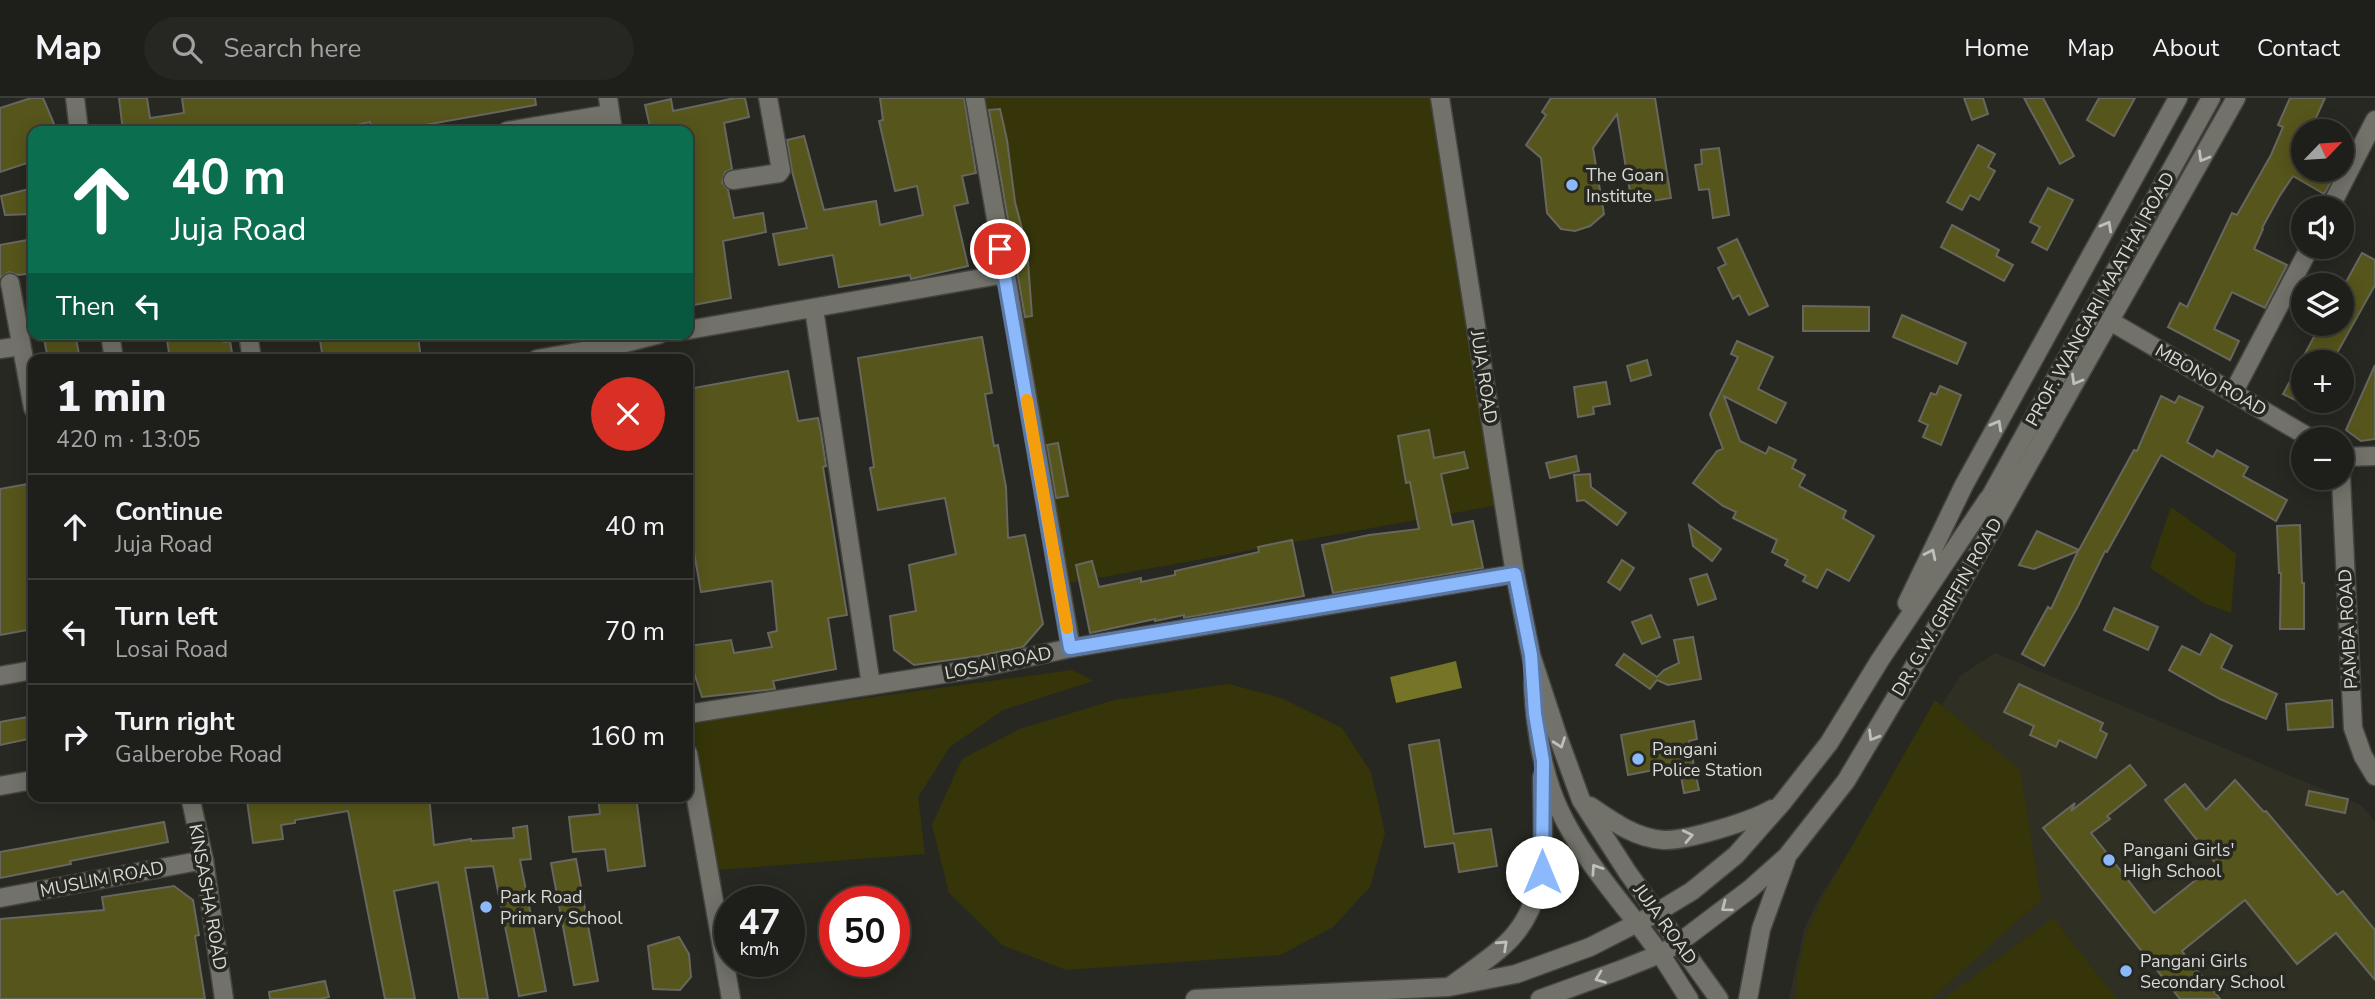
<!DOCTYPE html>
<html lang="en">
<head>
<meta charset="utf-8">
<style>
  body { margin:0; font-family:"Nunito Sans",sans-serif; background:#262723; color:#f1f3f6; height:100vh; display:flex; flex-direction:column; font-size:26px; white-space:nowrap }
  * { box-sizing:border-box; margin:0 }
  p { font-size:23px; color:#a1a2a2 }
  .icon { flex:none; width:38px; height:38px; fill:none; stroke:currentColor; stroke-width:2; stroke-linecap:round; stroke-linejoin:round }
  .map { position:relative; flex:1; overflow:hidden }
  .panel { position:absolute; left:28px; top:256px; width:665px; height:448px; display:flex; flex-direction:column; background:#1e1e1a; border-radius:14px; box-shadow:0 4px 18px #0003,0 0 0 2px #3c3c39 }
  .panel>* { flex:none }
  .guide { position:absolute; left:28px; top:28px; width:665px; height:214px; border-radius:14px; box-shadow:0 4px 18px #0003,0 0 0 2px #3c3c39; background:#0b6e4f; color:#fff; overflow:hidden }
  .needle { width:46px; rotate:65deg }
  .fabs { position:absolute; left:2291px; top:21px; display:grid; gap:14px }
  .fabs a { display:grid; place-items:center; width:63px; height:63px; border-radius:50%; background:#1e1e1a; box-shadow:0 4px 18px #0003,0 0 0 2px #3c3c39; font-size:35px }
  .speed { position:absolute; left:714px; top:788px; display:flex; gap:14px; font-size:35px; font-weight:700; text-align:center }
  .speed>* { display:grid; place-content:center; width:91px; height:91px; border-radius:50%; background:#1e1e1a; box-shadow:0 4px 18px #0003,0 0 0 2px #3c3c39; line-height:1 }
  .speed small { font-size:18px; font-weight:400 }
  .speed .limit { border:10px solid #d22; background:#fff; color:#111 }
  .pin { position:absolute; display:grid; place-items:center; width:60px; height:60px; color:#fff; margin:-30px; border:4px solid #fff; border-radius:50%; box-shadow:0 2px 7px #0007 }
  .me { position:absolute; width:77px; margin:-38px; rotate:0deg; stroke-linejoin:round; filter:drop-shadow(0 0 5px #0008) }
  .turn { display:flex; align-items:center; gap:24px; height:147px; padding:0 28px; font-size:32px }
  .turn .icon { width:91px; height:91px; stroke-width:2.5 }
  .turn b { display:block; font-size:49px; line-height:60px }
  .then { display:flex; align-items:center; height:66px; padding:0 28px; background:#0003; gap:14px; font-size:26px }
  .round { display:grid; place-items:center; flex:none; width:74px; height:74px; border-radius:37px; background:#262723 }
  .headline { display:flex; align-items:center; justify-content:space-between; height:119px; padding:0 28px }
  h1 { font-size:42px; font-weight:800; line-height:52px }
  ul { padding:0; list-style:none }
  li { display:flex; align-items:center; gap:21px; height:105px; padding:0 28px; border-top:2px solid #3c3c39 }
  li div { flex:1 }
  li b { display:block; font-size:26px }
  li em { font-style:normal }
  header { display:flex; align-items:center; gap:42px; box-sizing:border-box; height:98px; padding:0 35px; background:#1e1e1a; border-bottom:2px solid #3c3c39 }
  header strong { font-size:33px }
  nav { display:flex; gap:38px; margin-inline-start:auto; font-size:24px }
  .search { width:490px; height:63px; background:#262723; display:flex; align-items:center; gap:18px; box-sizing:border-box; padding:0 24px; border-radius:38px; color:#a1a2a2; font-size:26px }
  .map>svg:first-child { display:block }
  .built { fill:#2f2f23 }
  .green { fill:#353509 }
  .water { fill:#757427 }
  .building { fill:#56551b; stroke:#676760; stroke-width:2 }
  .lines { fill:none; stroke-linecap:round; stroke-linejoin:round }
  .street-casing { stroke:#444540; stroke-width:21 }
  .secondary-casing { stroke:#444540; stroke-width:21 }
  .street { stroke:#72726b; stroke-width:18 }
  .secondary { stroke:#72726b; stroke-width:18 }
  .oneway { stroke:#bfc0bb }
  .route-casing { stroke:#5b78a4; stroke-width:18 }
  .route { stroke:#8cb9fc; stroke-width:12 }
  .slow { stroke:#f59e0b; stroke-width:12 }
  .poi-dot { fill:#8cb9fc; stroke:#282822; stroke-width:2.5 }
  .labels { text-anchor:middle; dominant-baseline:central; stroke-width:7; stroke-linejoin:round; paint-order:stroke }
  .poi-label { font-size:18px; fill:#d9dad6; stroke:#282822; text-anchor:start }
  .street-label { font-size:18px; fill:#d9dad6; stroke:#282822 }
</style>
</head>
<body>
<header>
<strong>Map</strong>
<div class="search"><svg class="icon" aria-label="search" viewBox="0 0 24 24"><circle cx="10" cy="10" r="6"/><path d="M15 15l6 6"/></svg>Search here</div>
<nav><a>Home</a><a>Map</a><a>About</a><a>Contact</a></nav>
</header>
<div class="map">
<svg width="2375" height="901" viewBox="0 0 2375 901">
  <rect width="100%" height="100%" fill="#282822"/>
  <polygon class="built" points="1995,555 2361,707 2375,723 2375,901 1789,901 1804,831 1818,802 1961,577"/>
  <g class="green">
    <polygon points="975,0 1440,0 1504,406 1059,487"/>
    <polygon points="2171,409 2236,456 2231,515 2204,505 2150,470"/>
    <polygon points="1072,572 1093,583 1003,612 950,649 918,699 925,756 717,772 691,624"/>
    <polygon points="1229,586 1281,600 1342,630 1371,674 1385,735 1370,789 1333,829 1280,857 1066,872 1002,847 949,795 932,727 962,661 1020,631 1114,602"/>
    <polygon points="1935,602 2020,672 2041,802 1931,901 1796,901 1797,877 1806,836 1823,799"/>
    <polygon points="2053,820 2117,901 1944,901"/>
  </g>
  <polygon class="water" points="1456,563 1462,590 1396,605 1390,579"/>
  <g class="building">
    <polygon points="31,0 43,0 57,33 33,33 33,63 0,74 0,10"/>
    <polygon points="119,0 147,0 150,20 184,15 182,0 535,0 536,7 419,28 420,33 371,33 370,24 330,33 123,33"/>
    <polygon points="735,0 745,0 749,19 724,25 732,71 725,74 722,84 728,92 734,120 763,115 766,134 723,143 731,200 688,208 688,33 651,33 645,7 671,1 673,13"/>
    <polygon points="880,0 964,0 976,75 962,78 968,105 954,108 968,168 911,181 910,177 839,189 833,157 779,167 773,136 807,130 792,73 787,42 804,38 824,112 876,103 880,127 923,117 917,88 895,93 879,23 883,22"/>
    <polygon points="1551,0 1655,0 1671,100 1632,106 1617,16 1593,50 1604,116 1590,128 1575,133 1561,131 1547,115 1541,60 1526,47 1546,17 1542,14"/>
    <polygon points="1964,0 1983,0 1988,16 1972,22"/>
    <polygon points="2024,0 2043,0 2074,58 2060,66"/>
    <polygon points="2099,0 2135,0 2114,38 2087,22"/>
    <polygon points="2290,0 2325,0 2310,33 2303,33 2303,72 2314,72 2332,82 2324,96 2293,78 2279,99 2262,130 2263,131 2254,151 2287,167 2265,210 2232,194 2214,231 2239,243 2230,262 2168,229 2180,205 2187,209 2232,115 2237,117 2271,57 2283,29 2278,27"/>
    <polygon points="1000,11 1007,42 1015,104 1027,150 1032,218 1025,219 989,12"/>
    <polygon points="1978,47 1995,56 1988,69 1995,73 1979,102 1970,97 1962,112 1947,104"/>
    <polygon points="1719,50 1729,117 1713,120 1709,91 1699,92 1695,67 1702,66 1701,52"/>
    <polygon points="33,90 33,116 5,117 1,98"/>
    <polygon points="2048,90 2073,102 2047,152 2032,144 2040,129 2030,124"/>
    <polygon points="1952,127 1999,152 1996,158 2013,167 2004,183 1941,149"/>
    <polygon points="33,141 33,175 18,177 9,174 0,180 0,147"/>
    <polygon points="1737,141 1768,208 1749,217 1739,197 1733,201 1718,170 1726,166 1718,150"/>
    <polygon points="2362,155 2375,162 2375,187 2332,264 2303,264 2303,306 2283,296 2321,226 2342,226 2342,182 2346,184"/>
    <polygon points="1803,208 1869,209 1869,233 1803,233"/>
    <polygon points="1902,217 1966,245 1957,266 1893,239"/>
    <polygon points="43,236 75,236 80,261 48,261"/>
    <polygon points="166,236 223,236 224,244 230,243 233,261 170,261"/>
    <polygon points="319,236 406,236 406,240 418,238 421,261 401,261 400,255 360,261 323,261"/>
    <polygon points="982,239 992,295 985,296 994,348 998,347 1006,389 1008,440 1025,437 1043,526 1023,549 979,558 914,567 894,552 890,518 916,513 909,467 956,456 945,400 878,412 870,370 874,369 858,260"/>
    <polygon points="1737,243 1773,259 1758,291 1786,305 1776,325 1724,298 1740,343 1766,356 1769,349 1796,362 1792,370 1805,377 1799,388 1846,413 1843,420 1874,438 1849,483 1827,471 1817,490 1803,483 1806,478 1785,467 1788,462 1772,454 1777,442 1733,420 1736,414 1723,408 1693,385 1717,353 1723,351 1710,316 1738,259 1731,256"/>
    <polygon points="1647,262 1651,277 1631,283 1627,268"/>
    <polygon points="2375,267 2375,341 2361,343 2346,332"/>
    <polygon points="788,273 798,323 818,320 821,335 826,368 823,369 847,517 828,520 836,571 773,583 775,591 702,599 688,556 688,548 731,542 734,555 772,549 768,535 777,533 772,483 701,494 692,443 688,444 688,291"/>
    <polygon points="1606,284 1610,306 1593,309 1594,316 1578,319 1574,289"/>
    <polygon points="1940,288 1961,297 1941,347 1923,339 1928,327 1919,323 1931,295 1936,297"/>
    <polygon points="2161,298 2175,305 2179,298 2203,309 2187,344 2213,359 2217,352 2248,369 2243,378 2287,402 2276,423 2161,357 2107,454 2105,453 2077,510 2044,568 2022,556 2048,509 2051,511 2078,453 2034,471 2019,467 2037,433 2079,452 2134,352 2137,353"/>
    <polygon points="1429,332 1434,360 1464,354 1468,370 1441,376 1452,427 1473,423 1483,470 1333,495 1322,447 1369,437 1419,431 1410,384 1406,385 1398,338"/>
    <polygon points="1058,345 1068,398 1056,400 1047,347"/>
    <polygon points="1576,358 1579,373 1550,380 1546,365"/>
    <polygon points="1590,376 1591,389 1626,415 1617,427 1584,402 1577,403 1574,377"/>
    <polygon points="33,385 33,531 0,537 0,391"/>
    <polygon points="1689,427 1721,451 1712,463 1693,448"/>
    <polygon points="2300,427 2302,485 2304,485 2304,531 2280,531 2281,475 2279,475 2277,428"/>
    <polygon points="1292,442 1304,498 1184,520 1184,517 1155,523 1155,521 1090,535 1076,467 1092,463 1099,489 1141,480 1141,484 1175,477 1175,473 1259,454 1258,449"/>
    <polygon points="1622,462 1634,470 1620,492 1608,484"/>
    <polygon points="1707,476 1716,501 1698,507 1690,481"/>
    <polygon points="2114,510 2158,529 2148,552 2104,532"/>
    <polygon points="1651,517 1660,539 1642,546 1632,524"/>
    <polygon points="2211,536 2232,548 2221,570 2277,596 2266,621 2220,601 2169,572 2182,548 2200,557"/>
    <polygon points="1693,539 1701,581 1668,587 1657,582 1650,591 1616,567 1624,556 1657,579 1664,572 1679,565 1674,542"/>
    <polygon points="2019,586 2103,625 2100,632 2107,636 2096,660 2059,642 2056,649 2030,637 2034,628 2004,614"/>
    <polygon points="2332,602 2333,629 2288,632 2286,606"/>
    <polygon points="33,618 33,640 0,647 0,624"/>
    <polygon points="1694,623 1697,641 1689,643 1699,692 1684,695 1679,667 1628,677 1621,637"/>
    <polygon points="1439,642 1454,736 1491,731 1497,768 1459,774 1454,745 1425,749 1409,647"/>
    <polygon points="2130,667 2146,687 2107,718 2110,721 2091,735 2154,815 2216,766 2165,702 2185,686 2206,712 2235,682 2264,714 2266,713 2337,797 2343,793 2375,832 2375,882 2336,835 2297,866 2245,802 2182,853 2220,901 2180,901 2043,730 2075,705 2071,713"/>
    <polygon points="2309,693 2348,701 2345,715 2306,707"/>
    <polygon points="282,698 429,698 434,747 471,741 471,743 514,740 513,730 527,728 531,761 520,762 546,893 519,898 493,768 465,770 488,901 459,901 438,784 394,793 415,901 385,901 348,713 295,722 295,725 281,727 283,741 253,745 247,703"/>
    <polygon points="598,698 636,698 645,768 608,773 605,751 573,754 569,719 600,716"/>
    <polygon points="164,724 168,744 70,763 71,766 0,780 0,754"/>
    <polygon points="576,761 598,883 574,887 551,765"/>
    <polygon points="174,788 193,802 199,837 195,838 205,901 0,901 0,821 104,812 102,799"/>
    <polygon points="679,839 689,856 691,879 680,892 653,891 648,848"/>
    <polygon points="325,883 329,899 319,901 270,901 269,894"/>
  </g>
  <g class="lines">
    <g class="street-casing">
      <g id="street">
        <polyline points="75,0 79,33"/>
        <polyline points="608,0 613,33"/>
        <polyline points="975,0 1071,550"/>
        <polyline points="507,33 610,16"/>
        <polyline points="733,82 779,75 781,72 768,0"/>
        <polyline points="2330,110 2375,22"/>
        <polyline points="10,185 33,310"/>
        <polyline points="814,211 871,587"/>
        <polyline points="2110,223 2312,341"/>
        <polyline points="688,232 1005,176"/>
        <polyline points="110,236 114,261"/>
        <polyline points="248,236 252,261"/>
        <polyline points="0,251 21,248"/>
        <polyline points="537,261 617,247 660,236"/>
        <polyline points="2233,295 2310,149"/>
        <polyline points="2342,359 2375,358"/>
        <polyline points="2341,380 2353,630 2363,658 2375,678"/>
        <polyline points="0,578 33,572"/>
        <polyline points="688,616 969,572 1071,550 1515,476"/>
        <polyline points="688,655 731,901"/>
        <polyline points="0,688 33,682"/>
        <polyline points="190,698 204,762 224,901"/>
        <polyline points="0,800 204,762"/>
      </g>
    </g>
    <g class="secondary-casing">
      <g id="secondary">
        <polyline points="1440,0 1515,476 1531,557 1558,639 1581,702 1628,775 1719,901"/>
        <polyline points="1984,410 2211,0"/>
        <polyline points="1907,505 1964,387 2178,0"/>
        <path d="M1533,585C1535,627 1541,672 1559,711C1584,765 1626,808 1660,856C1670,870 1679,886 1689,901"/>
        <path d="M1590,708C1612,723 1635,740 1663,742C1687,743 1751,723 1772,711"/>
        <path d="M1452,887C1468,875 1485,864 1500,851C1553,807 1542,741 1542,679"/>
        <polyline points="1195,901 1449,889 1516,876 1590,849 1649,819 1692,793 1736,757 1782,705 1829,645 1880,562 1988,401"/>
        <polyline points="1540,901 1620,872 1660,856 1680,844 1750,791 1787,758 1846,683 1908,579 2236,0"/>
        <polyline points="1748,901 1761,831 1786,762"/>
      </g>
    </g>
    <use href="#street" class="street"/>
    <use href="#secondary" class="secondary"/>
  </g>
  <defs><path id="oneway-chevron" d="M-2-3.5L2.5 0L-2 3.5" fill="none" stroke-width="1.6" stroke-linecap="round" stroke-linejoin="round" transform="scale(1.75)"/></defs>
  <g class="oneway">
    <use href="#oneway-chevron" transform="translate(2203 59) rotate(120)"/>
    <use href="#oneway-chevron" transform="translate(2107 128) rotate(-61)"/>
    <use href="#oneway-chevron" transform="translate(2076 282) rotate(120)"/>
    <use href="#oneway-chevron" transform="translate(1997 327) rotate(-61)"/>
    <use href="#oneway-chevron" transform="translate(1931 456) rotate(-64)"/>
    <use href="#oneway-chevron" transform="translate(1873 638) rotate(121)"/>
    <use href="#oneway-chevron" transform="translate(1560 645) rotate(70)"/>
    <use href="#oneway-chevron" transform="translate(1688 738) rotate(-12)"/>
    <use href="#oneway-chevron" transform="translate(1596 771) rotate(-124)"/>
    <use href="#oneway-chevron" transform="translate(1726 809) rotate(143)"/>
    <use href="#oneway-chevron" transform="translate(1503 847) rotate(-43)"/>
    <use href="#oneway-chevron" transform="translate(1600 880) rotate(159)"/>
  </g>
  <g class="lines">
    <g class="route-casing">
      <polyline id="route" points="1000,151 1070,550 1515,476 1531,557 1535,616 1543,663 1542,774"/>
    </g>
    <use href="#route" class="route"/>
    <polyline class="slow" points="1027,302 1067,530"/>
  </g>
  <g class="poi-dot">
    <circle cx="1572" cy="87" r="7"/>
    <circle cx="1638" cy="661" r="7"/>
    <circle cx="2109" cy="762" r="7"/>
    <circle cx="486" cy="809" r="7"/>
    <circle cx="2126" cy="873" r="7"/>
  </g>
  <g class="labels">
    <g class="poi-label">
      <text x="1586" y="77">The Goan<tspan x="1586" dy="21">Institute</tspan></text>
      <text x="1652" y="651">Pangani<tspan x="1652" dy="21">Police Station</tspan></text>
      <text x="2123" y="752">Pangani Girls'<tspan x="2123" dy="21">High School</tspan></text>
      <text x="500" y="799">Park Road<tspan x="500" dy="21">Primary School</tspan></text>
      <text x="2140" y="863">Pangani Girls<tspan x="2140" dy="21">Secondary School</tspan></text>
    </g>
    <g class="street-label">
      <text transform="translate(2100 201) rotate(-61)">PROF. WANGARI MAATHAI ROAD</text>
      <text transform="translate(1484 279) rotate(81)">JUJA ROAD</text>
      <text transform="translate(2211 282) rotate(30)">MBONO ROAD</text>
      <text transform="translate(1947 509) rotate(-60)">DR. G.W. GRIFFIN ROAD</text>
      <text transform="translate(2348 531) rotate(-93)">PAMBA ROAD</text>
      <text transform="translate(998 565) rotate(-11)">LOSAI ROAD</text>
      <text transform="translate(102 781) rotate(-11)">MUSLIM ROAD</text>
      <text transform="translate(208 799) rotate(80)">KINSASHA ROAD</text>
      <text transform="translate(1665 826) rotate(54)">JUJA ROAD</text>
    </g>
  </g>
</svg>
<div class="fabs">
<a><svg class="needle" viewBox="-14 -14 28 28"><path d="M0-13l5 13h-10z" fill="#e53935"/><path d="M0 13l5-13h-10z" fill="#a1a2a2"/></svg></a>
<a><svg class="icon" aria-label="sound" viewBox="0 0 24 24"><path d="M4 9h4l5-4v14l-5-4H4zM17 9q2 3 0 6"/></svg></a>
<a><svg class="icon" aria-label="layers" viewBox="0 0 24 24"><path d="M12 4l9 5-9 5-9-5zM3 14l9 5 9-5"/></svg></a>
<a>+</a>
<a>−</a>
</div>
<div class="speed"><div>47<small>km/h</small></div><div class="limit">50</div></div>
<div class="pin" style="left:1000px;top:151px;background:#d93025"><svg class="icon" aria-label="arrive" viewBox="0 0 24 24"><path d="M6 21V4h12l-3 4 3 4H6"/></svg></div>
<svg class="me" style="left:1542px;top:774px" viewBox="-20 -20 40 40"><circle r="19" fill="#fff"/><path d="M0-13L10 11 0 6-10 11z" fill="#8cb9fc"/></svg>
<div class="guide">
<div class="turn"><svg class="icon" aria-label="ahead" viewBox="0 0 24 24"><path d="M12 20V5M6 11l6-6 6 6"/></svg><div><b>40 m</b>Juja Road</div></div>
<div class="then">Then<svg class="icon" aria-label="left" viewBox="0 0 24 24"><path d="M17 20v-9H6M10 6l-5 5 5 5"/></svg></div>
</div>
<section class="panel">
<div class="headline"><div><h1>1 min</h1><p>420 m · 13:05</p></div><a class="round" style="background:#d93025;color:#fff"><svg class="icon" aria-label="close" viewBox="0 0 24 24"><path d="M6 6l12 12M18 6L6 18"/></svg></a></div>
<ul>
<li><svg class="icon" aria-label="ahead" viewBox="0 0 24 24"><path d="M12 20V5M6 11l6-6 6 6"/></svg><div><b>Continue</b><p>Juja Road</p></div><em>40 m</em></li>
<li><svg class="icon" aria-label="left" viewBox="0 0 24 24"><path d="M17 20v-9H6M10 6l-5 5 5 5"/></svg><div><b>Turn left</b><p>Losai Road</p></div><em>70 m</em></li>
<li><svg class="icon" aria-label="right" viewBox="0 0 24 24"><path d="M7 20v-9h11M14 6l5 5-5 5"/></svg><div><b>Turn right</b><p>Galberobe Road</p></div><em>160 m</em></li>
</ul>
</section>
</div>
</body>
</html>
